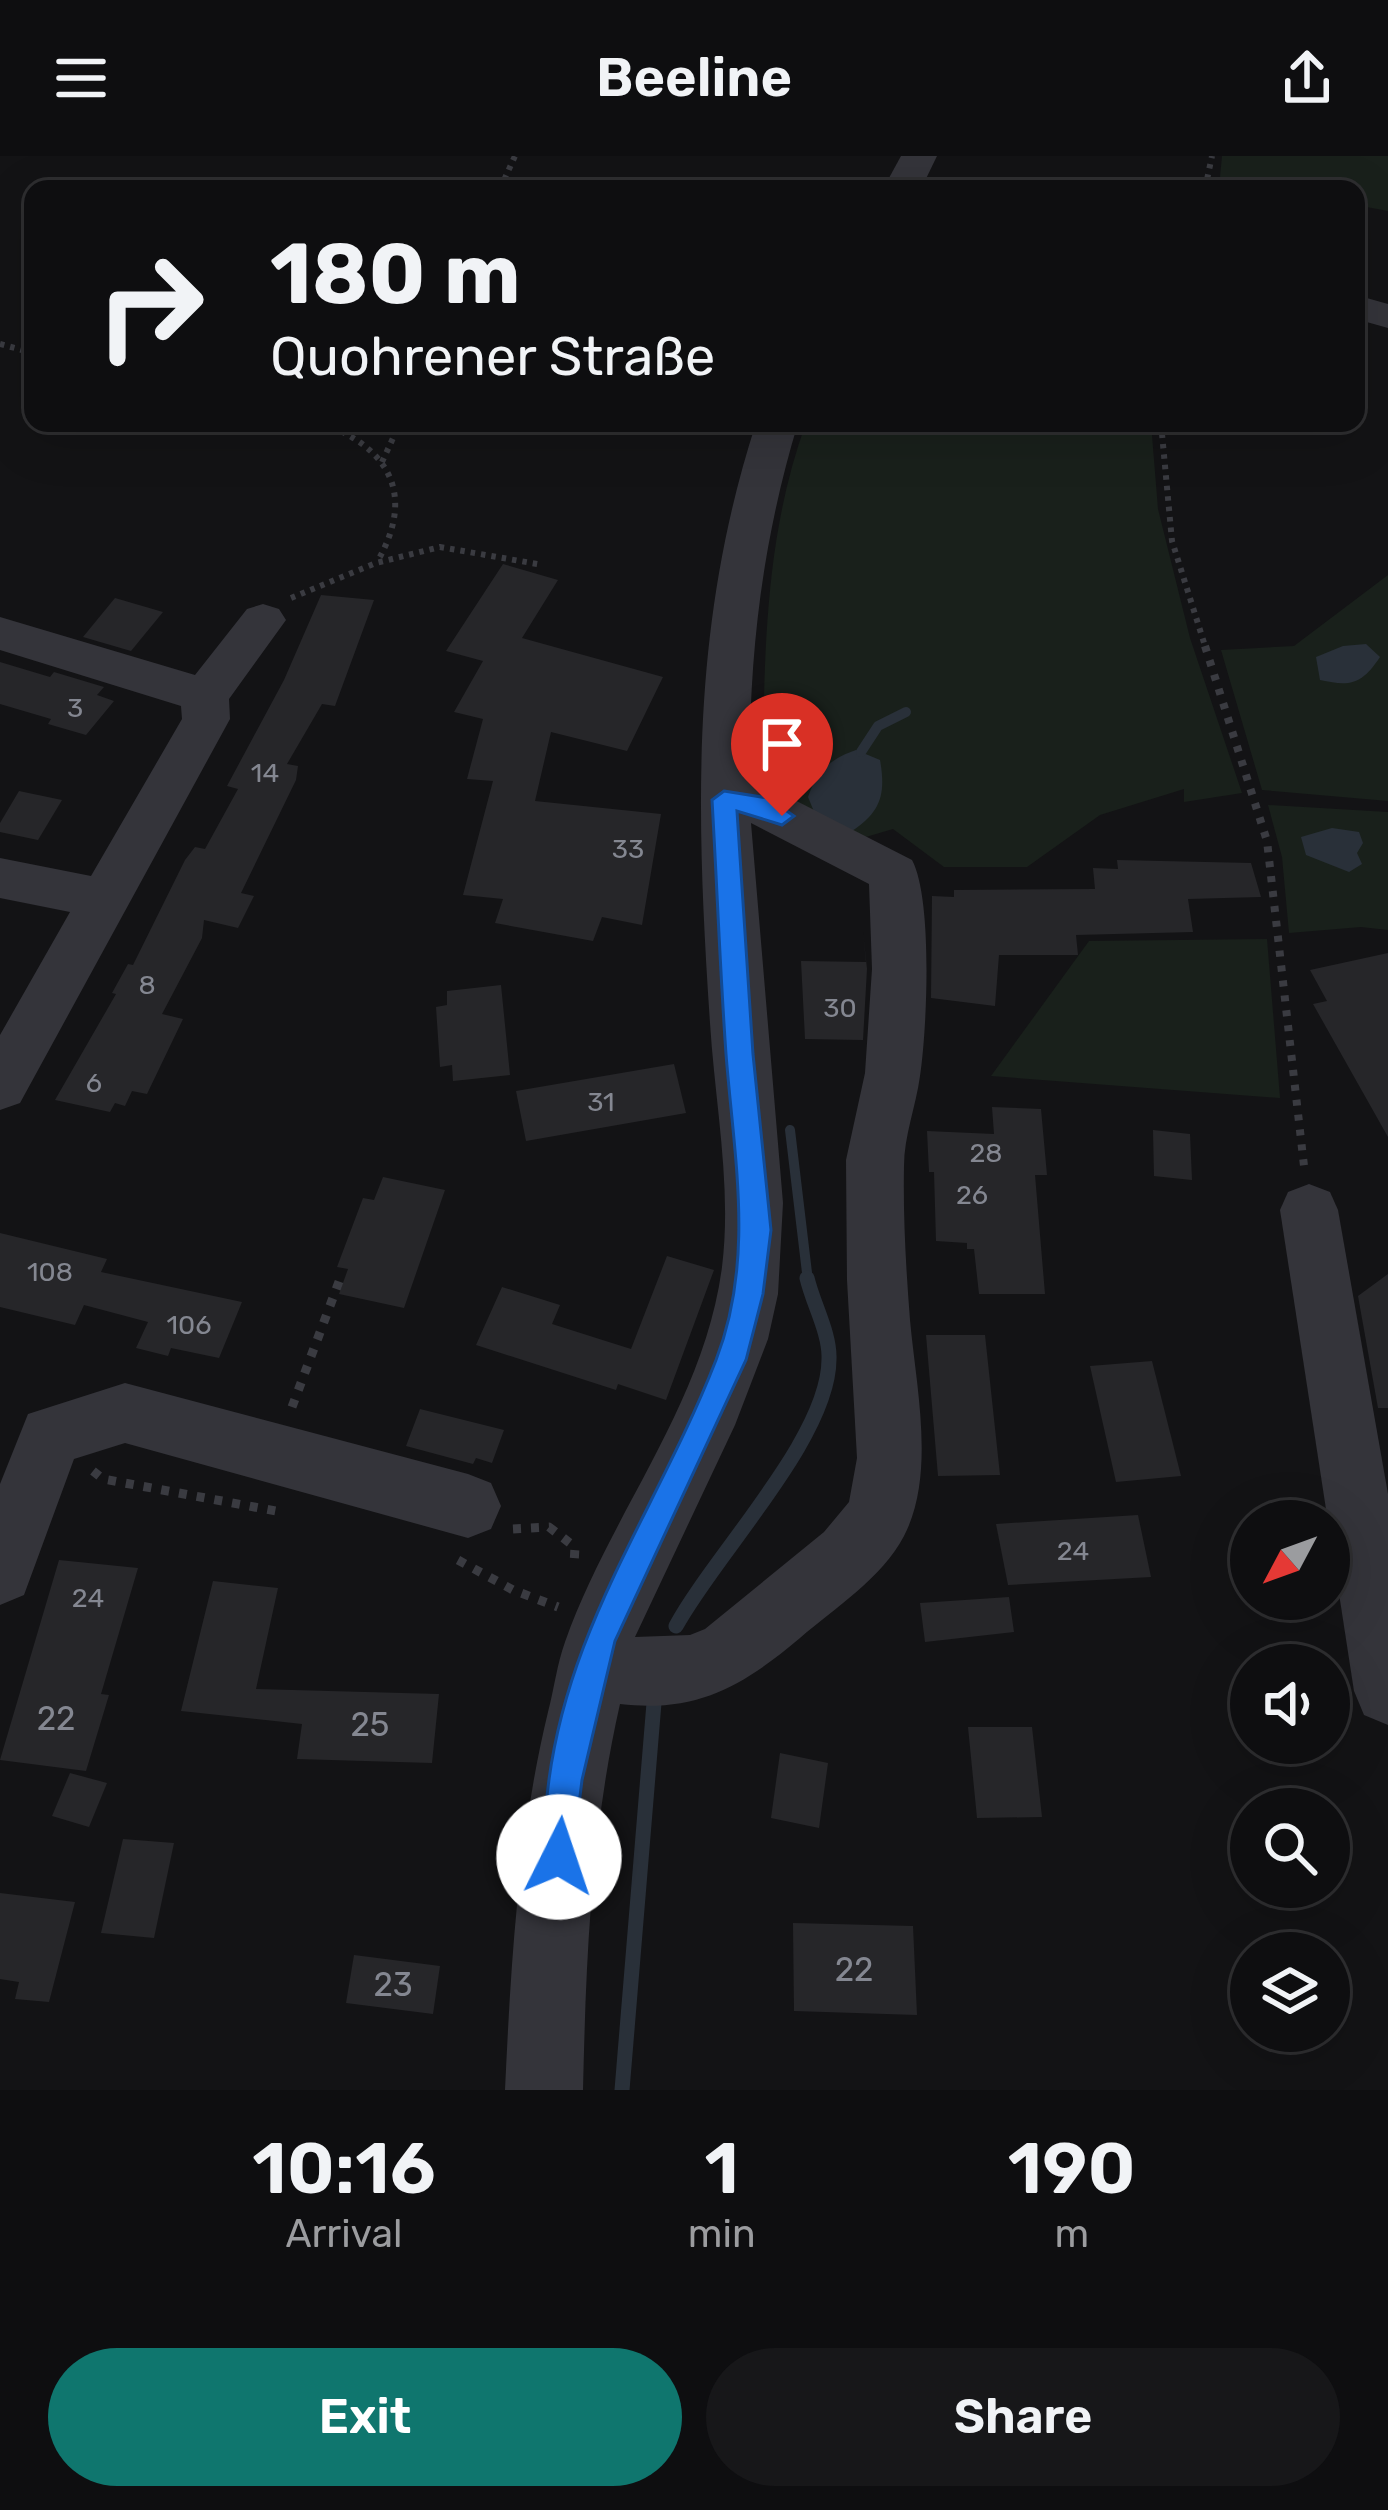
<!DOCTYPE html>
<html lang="en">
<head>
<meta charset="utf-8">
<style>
  body { margin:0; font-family:Rubik,sans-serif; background:#171719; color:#f1f3f6; height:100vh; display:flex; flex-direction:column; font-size:45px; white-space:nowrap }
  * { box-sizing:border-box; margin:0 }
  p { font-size:39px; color:#9b9c9f }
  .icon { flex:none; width:66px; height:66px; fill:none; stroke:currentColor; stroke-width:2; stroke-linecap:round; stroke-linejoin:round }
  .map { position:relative; height:1934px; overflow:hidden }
  .panel { display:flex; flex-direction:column; background:#0e0e10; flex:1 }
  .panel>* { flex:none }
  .guide { position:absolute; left:24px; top:24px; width:1341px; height:252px; border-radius:24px; box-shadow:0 12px 48px #0002,0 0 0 3px #2e2e30; background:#0e0e10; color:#f1f3f6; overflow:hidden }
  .needle { width:78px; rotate:229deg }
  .fabs { position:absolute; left:1230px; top:1344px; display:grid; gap:24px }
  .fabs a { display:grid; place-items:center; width:120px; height:120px; border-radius:50%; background:#0e0e10; box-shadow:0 12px 48px #0002,0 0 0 3px #2e2e30; font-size:60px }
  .pin { position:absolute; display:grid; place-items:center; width:102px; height:102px; color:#fff; margin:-123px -51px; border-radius:50% 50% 50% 0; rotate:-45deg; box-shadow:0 0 12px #0007 }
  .pin .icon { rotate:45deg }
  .me { position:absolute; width:132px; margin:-66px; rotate:4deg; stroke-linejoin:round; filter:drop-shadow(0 0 9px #0008) }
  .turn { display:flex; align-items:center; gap:42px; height:252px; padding:0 48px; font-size:54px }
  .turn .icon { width:156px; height:156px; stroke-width:2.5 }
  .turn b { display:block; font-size:84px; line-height:102px }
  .eta { display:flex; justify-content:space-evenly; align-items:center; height:204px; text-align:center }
  .eta b { font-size:72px; font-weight:600; line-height:84px }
  .cta { display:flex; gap:24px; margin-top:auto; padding:24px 48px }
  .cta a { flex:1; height:138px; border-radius:72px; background:#0f766e; color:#fff; font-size:48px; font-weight:600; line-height:138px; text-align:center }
  .cta a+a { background:#171719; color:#f1f3f6 }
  header { display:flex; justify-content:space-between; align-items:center; height:156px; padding:0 48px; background:#0e0e10; font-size:54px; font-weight:600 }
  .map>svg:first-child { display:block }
  .green { fill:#19201b }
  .water { fill:#293039 }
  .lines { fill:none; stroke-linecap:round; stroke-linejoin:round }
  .stream-far1 { stroke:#293039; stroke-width:10 }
  .stream { stroke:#293039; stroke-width:15 }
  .building { fill:#262629 }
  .path-far2 { stroke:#3a3b41; stroke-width:6; stroke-dasharray:4.5 6; stroke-linecap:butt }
  .path-far1 { stroke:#3a3b41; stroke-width:8; stroke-dasharray:6 9; stroke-linecap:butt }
  .path { stroke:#3a3b41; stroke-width:9; stroke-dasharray:8 10; stroke-linecap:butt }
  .minor { fill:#34343a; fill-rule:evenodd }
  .route { fill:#1a73e8; stroke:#114b97; stroke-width:3 }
  .labels { text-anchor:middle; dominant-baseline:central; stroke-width:12; stroke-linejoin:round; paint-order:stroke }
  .number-label { font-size:27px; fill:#848791 }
  .near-number-label { font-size:33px; fill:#848791 }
</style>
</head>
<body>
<header><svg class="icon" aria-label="menu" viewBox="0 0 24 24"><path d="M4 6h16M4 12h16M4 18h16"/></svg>Beeline<svg class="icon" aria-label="share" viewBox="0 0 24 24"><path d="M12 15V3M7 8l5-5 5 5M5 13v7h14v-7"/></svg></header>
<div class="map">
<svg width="1388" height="1934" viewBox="0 0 1388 1934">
  <rect width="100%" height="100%" fill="#131315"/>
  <g class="green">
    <polygon points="1222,0 1388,0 1388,55 1356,49 1356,33 1279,33 1220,21"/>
    <path d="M806,267H1151L1158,353L1190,482L1242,637L1184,646V633L1100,659L1027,711H944L893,673L859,683L763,643C764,517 762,387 806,267Z"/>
    <polygon points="1388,419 1388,645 1262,634 1221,494 1294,490"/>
    <polygon points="1268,649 1388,656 1388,774 1361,771 1289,777 1282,701"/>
    <polygon points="1267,783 1280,942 991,920 1089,785"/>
  </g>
  <g class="water">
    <path d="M1366,488L1380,501C1362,528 1351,531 1320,524L1316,501L1343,490Z"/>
    <path d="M856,594L880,604C886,638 881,656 852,675L815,658L808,641C817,615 830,603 856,594Z"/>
    <polygon points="1332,672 1359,676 1363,687 1357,697 1362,708 1349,716 1306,699 1301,681"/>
  </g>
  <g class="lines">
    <g class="stream-far1">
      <polyline points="861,596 878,570 906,556"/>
      <polyline points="790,974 808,1125"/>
    </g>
    <g class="stream">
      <path d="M676,1470C715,1398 829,1282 829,1203C830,1177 813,1148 807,1122"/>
      <polyline points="622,1934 654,1547"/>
    </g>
  </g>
  <g class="building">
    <polygon points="503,408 558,424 522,482 663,521 627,595 551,576 535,645 661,658 642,769 602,761 593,785 495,767 503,743 463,739 493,625 467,623 483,563 454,556 483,505 446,495"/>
    <polygon points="321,439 374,444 335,550 322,548 287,608 298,610 296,624 241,737 254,740 238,772 204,764 202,782 162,858 183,863 147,938 132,935 125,950 115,947 110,956 55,944 116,838 112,837 128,808 133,809 185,704 195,691 205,693 238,633 227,630 284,524"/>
    <polygon points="115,442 163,456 131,495 83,481"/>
    <polygon points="0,506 50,521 54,516 104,531 97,539 114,545 86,579 48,568 51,563 0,548"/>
    <polygon points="19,635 62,644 38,684 0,676 0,667"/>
    <polygon points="1117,704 1251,707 1261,741 1188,743 1193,776 1076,779 1078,799 999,799 995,850 931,842 932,740 954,741 954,734 1095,733 1093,712 1118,713"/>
    <polygon points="863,776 867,813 863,884 805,883 801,805 866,806"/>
    <polygon points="1388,797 1388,981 1313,848 1327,845 1310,814"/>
    <polygon points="501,829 510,919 453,925 452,909 440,911 436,851 447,849 447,835"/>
    <polygon points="674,908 686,957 526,985 516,935"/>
    <polygon points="992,951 1041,953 1047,1019 1035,1019 1045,1138 979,1138 974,1093 967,1093 967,1087 936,1085 934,1016 929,1016 927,975 994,978"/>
    <polygon points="1153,974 1190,978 1192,1024 1154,1020"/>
    <polygon points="383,1021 445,1034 404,1152 339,1138 348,1113 337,1111 363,1042 374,1044"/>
    <polygon points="0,1077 107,1103 101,1116 242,1146 219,1202 171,1192 168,1200 136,1192 148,1166 84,1149 75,1169 0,1151"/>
    <polygon points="667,1100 714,1114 666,1244 618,1228 616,1234 476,1189 502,1131 560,1149 552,1168 631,1193"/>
    <polygon points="1388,1118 1388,1252 1378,1252 1358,1140"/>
    <polygon points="926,1179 985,1179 1000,1319 938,1320"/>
    <polygon points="1152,1205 1181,1320 1116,1326 1090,1210"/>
    <polygon points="420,1253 504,1274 492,1307 476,1302 473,1308 406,1290"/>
    <polygon points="1138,1359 1151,1421 1008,1429 996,1368"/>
    <polygon points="59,1404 138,1412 101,1538 109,1539 86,1615 0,1604"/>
    <polygon points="213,1425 278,1432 256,1533 439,1538 432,1607 297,1603 302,1568 181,1555"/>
    <polygon points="1009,1441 1014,1476 925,1486 920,1447"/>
    <polygon points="968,1571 1032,1571 1042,1661 977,1662"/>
    <polygon points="780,1597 828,1607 819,1672 771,1662"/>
    <polygon points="70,1617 107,1627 89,1671 52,1660"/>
    <polygon points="123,1683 174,1687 154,1782 101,1777"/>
    <polygon points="0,1737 75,1746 49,1846 15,1843 19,1826 0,1823"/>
    <polygon points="793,1767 913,1770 917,1859 794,1855"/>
    <polygon points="354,1799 440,1810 433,1858 346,1847"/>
  </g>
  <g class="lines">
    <g class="path-far2">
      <polyline points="500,33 515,0"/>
      <polyline points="1205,33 1212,0"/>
      <polyline points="0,188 33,197"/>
      <path d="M322,267C392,293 415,341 377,406"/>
      <polyline points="1161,267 1172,385 1206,493"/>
      <polyline points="382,306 400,267"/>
      <polyline points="291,442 376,407 440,391 543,409"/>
    </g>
    <polyline class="path-far1" points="1205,490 1267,685 1304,1010"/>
    <g class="path">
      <polyline points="292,1251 340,1123"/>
      <polyline points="93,1315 103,1323 276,1355"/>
      <polyline points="513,1373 549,1371 575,1391 574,1408"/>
      <polyline points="458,1404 513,1434 558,1451"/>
    </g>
    <g class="minor">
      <polygon points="901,0 937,0 921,33 883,33"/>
      <polygon points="1356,139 1388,148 1388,172 1356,163"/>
      <path d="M756,267H798C762,386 748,503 750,628L777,635L912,704C933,743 927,874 920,920C916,950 904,980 904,1010C903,1061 906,1113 910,1164C916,1231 936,1318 904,1380C882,1422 835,1452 800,1482C743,1530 697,1557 620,1548C591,1675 586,1804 583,1934H505C511,1807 518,1680 548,1556C554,1533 557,1508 565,1486C610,1358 704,1249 722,1111C732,1031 715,948 710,867C696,656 690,471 756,267ZM751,667L869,728L872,813L865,917L846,1004L847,1124L857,1302L849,1346L824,1376L705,1473L690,1479L635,1481L735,1269L768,1183L778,1138L783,1047Z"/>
      <polygon points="263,448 279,453 286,464 229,543 230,563 20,947 0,954 0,879 70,756 0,742 0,702 91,720 182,563 181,550 0,494 0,461 195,519 247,453"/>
      <polygon points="1309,1028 1330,1036 1338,1054 1388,1338 1388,1569 1364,1559 1354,1535 1280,1054 1288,1036"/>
      <polygon points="125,1227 468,1318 491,1327 501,1350 491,1373 468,1382 125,1287 74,1303 24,1439 0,1449 0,1328 28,1258"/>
    </g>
  </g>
  <path class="route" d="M724,635L768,642L794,660L782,669L737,655L753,898L771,1074L763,1138L746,1204L615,1485L582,1624L571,1713L559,1718L547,1713C539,1694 544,1672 546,1651C560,1478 656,1358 716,1204C755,1103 734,1002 726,898C720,814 717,729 712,644Z"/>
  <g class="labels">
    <g class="number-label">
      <text x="75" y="552">3</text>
      <text x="265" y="617">14</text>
      <text x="628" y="693">33</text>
      <text x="147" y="829">8</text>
      <text x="840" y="852">30</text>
      <text x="94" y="927">6</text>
      <text x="601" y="946">31</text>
      <text x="986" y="997">28</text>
      <text x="972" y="1039">26</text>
      <text x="50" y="1116">108</text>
      <text x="189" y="1169">106</text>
      <text x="1073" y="1395">24</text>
      <text x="88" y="1442">24</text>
    </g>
    <g class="near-number-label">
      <text x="56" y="1562">22</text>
      <text x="370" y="1568">25</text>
      <text x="854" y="1813">22</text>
      <text x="393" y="1828">23</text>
    </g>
  </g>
</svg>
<div class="fabs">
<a><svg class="needle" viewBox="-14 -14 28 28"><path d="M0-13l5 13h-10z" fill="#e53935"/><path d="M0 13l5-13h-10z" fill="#9b9c9f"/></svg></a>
<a><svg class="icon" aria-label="sound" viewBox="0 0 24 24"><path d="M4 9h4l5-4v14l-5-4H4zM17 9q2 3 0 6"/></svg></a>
<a><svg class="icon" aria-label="search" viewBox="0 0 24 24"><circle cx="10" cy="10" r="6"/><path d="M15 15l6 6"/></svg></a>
<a><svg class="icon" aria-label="layers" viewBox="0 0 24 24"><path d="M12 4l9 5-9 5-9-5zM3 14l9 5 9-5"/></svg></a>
</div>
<div class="pin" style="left:782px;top:660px;background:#d93025"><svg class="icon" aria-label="arrive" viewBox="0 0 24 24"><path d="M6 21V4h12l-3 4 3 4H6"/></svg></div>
<svg class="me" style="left:559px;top:1701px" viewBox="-20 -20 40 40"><circle r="19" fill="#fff"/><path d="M0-13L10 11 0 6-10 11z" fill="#1a73e8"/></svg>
<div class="guide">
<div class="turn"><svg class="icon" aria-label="right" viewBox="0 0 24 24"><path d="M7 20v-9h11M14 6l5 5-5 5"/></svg><div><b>180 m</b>Quohrener Straße</div></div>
</div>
</div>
<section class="panel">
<div class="eta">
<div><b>10:16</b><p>Arrival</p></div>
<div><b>1</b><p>min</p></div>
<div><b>190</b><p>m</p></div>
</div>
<div class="cta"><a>Exit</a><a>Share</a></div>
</section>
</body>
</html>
